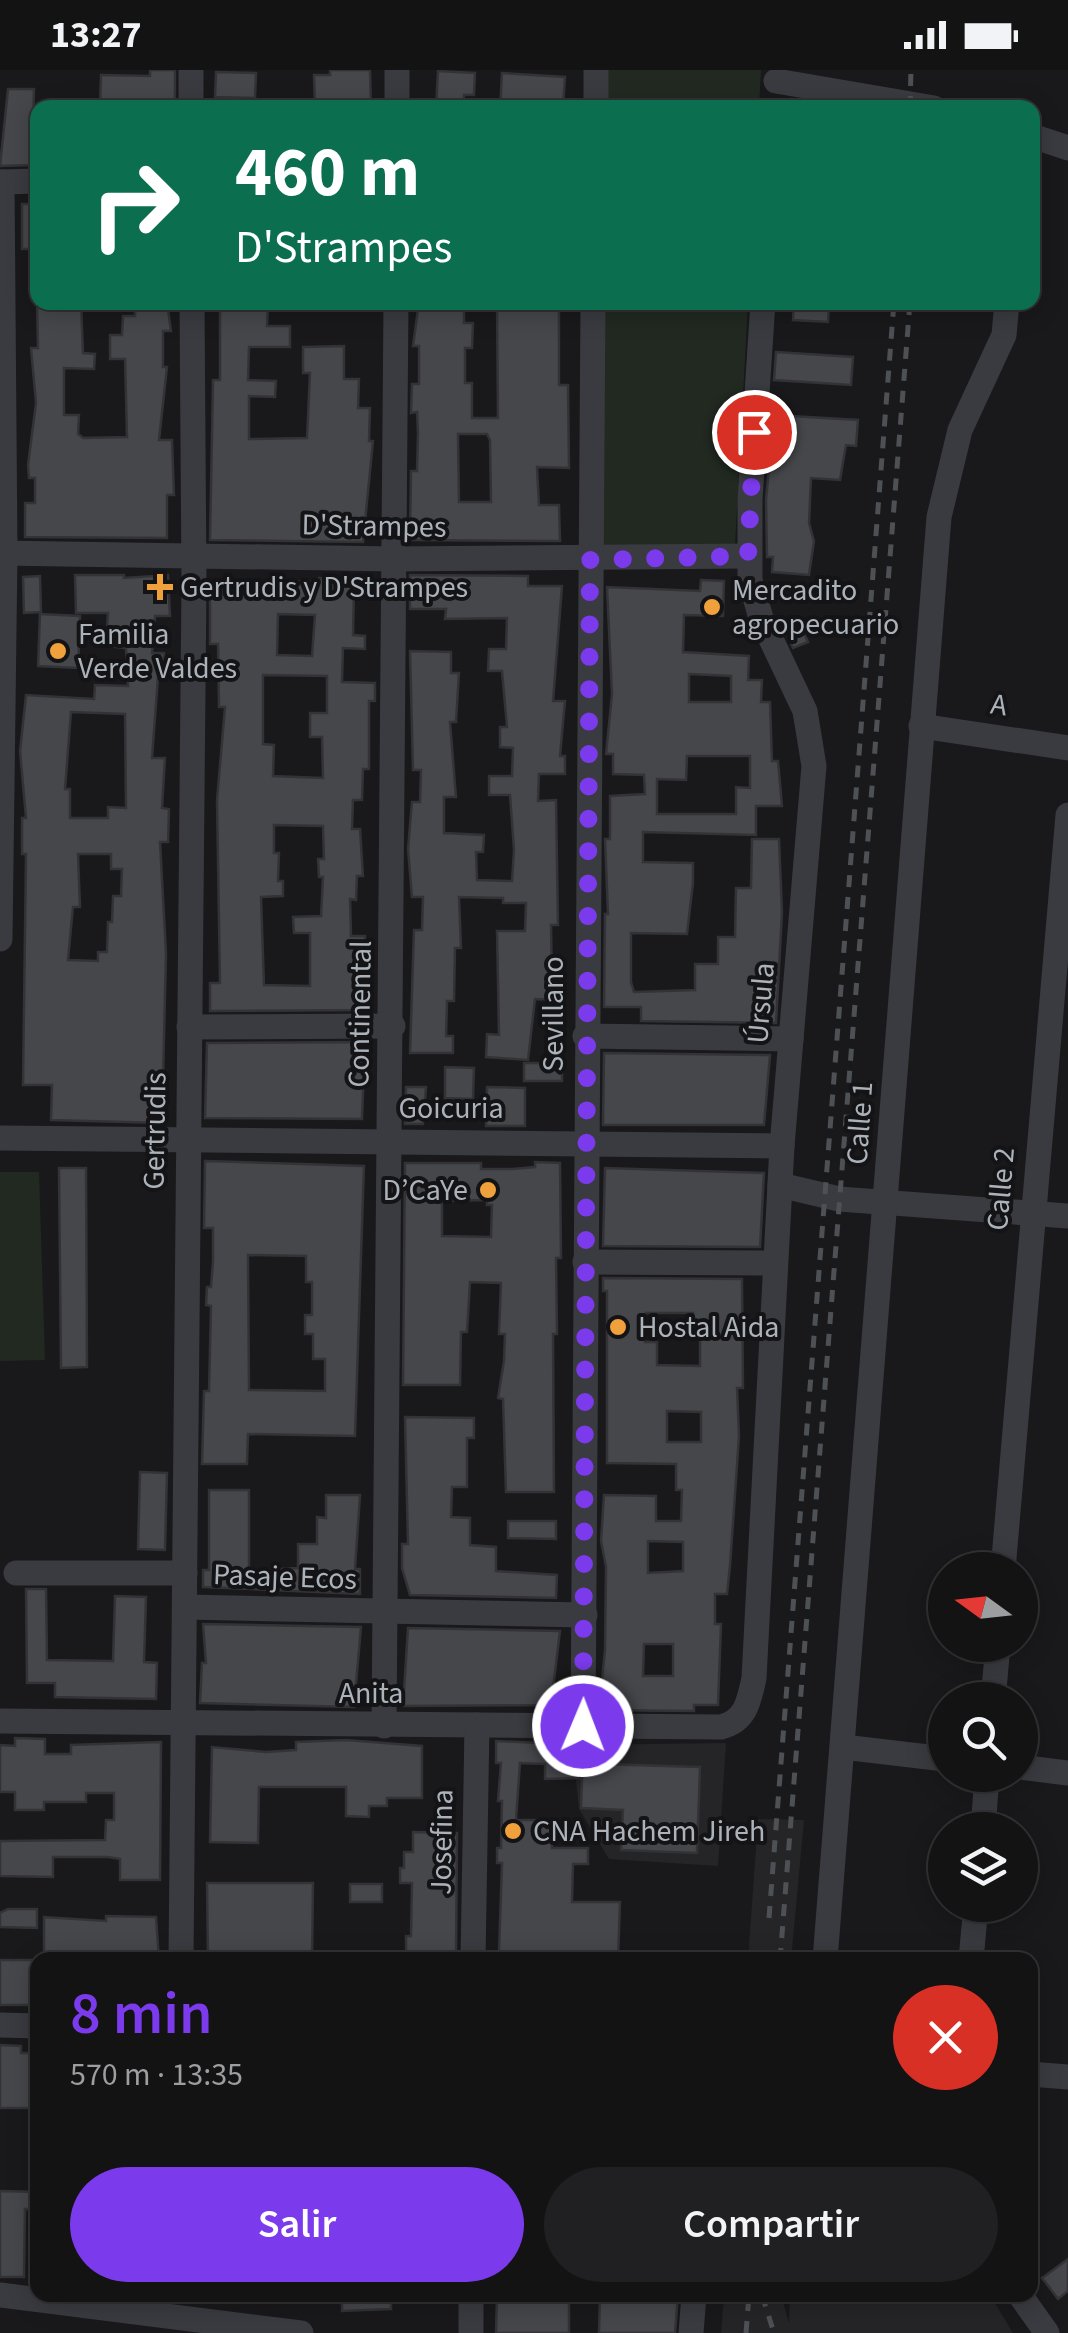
<!DOCTYPE html>
<html lang="es">
<head>
<meta charset="utf-8">
<style>
  body { margin:0; font-family:"Source Sans 3",sans-serif; background:#202022; color:#f1f3f6; height:100vh; display:flex; flex-direction:column; font-size:38px; white-space:nowrap }
  * { box-sizing:border-box; margin:0 }
  p { font-size:32px; color:#9d9ea0 }
  .icon { flex:none; width:55px; height:55px; fill:none; stroke:currentColor; stroke-width:2; stroke-linecap:round; stroke-linejoin:round }
  .map { position:relative; flex:1; overflow:hidden }
  .details { position:absolute; left:30px; top:1882px; width:1008px; height:350px; display:flex; flex-direction:column; background:#131314; border-radius:20px; box-shadow:0 5px 25px #0003,0 0 0 2px #323234 }
  .details>* { flex:none }
  .banner { position:absolute; left:30px; top:30px; width:1010px; height:210px; border-radius:20px; box-shadow:0 5px 25px #0003,0 0 0 2px #323234; background:#0b6e4f; color:#fff; overflow:hidden }
  .needle { width:65px; rotate:285deg }
  .buttons { position:absolute; left:928px; top:1482px; display:grid; gap:20px }
  .buttons a { display:grid; place-items:center; width:110px; height:110px; border-radius:50%; background:#131314; box-shadow:0 5px 25px #0003,0 0 0 2px #323234; font-size:50px }
  .pin { position:absolute; display:grid; place-items:center; width:85px; height:85px; color:#fff; margin:-42px; border:5px solid #fff; border-radius:50%; box-shadow:0 2px 10px #0007 }
  .me { position:absolute; width:110px; margin:-55px; rotate:1deg; stroke-linejoin:round; filter:drop-shadow(0 0 8px #0008) }
  .turn { display:flex; align-items:center; gap:35px; height:210px; padding:0 40px; font-size:45px }
  .turn .icon { width:130px; height:130px; stroke-width:2.5 }
  .turn b { display:block; font-size:70px; line-height:85px }
  .round { display:grid; place-items:center; flex:none; width:105px; height:105px; border-radius:52px; background:#202022 }
  .summary { display:flex; align-items:center; justify-content:space-between; height:170px; padding:0 40px }
  h1 { font-size:60px; font-weight:600; line-height:75px; color:#7c3aed }
  .cta { display:flex; gap:20px; margin-top:auto; padding:20px 40px }
  .cta a { flex:1; height:115px; border-radius:60px; background:#7c3aed; color:#fff; font-size:40px; font-weight:600; line-height:115px; text-align:center }
  .cta a+a { background:#202022; color:#f1f3f6 }
  .status { display:flex; justify-content:space-between; align-items:center; height:70px; padding:0 50px; background:#131314; direction:ltr }
  .status svg { height:28px; fill:currentColor }
  .map>svg:first-child { display:block }
  .built { fill:#252528 }
  .green { fill:#212921 }
  .building { fill:#45474b; stroke:#333337; stroke-width:2.5; fill-rule:evenodd }
  .lines { fill:none; stroke-linecap:round; stroke-linejoin:round }
  .minor { stroke:#3a3b40; stroke-width:25 }
  .rail { stroke:#4d5055; stroke-width:5; stroke-dasharray:12 10; stroke-linecap:butt }
  .route { stroke:#7c3aed; stroke-width:18; stroke-dasharray:0 32.4 }
  .poi-dot { fill:#f0a13c; stroke:#141416; stroke-width:4 }
  .labels { text-anchor:middle; dominant-baseline:central; stroke-width:8; stroke-linejoin:round; paint-order:stroke }
  .street-label { font-size:30px; fill:#abb2ba; stroke:#141416 }
  .poi-label { font-size:30px; fill:#abb2ba; stroke:#141416; text-anchor:start }
</style>
</head>
<body>
<div class="status"><b>13:27</b><svg viewBox="0 0 49 12"><path d="M0 12V9h3v3zM5 12V6h3v6zM10 12V3h3v9zM15 12V0h3v12zM26 1h20v11H26zM47 4h2v5h-2z"/></svg></div>
<div class="map">
<svg width="1068" height="2263" viewBox="0 0 1068 2263">
  <rect width="100%" height="100%" fill="#19191b"/>
  <g class="built">
    <polygon points="726,1673 718,1796 609,1789 579,1739 572,1675"/>
    <polygon points="758,1749 804,1750 791,1890 748,1890"/>
    <polygon points="724,2225 781,2225 789,2253 790,2225 990,2225 1013,2263 721,2263"/>
  </g>
  <g class="green">
    <polygon points="604,0 761,0 759,37 603,38"/>
    <polygon points="600,233 748,233 735,475 596,475"/>
    <polygon points="0,1102 39,1102 45,1290 0,1291"/>
  </g>
  <g class="building">
    <polygon points="150,0 175,0 175,37 100,36 101,5 150,6"/>
    <polygon points="330,0 370,0 371,38 315,38 314,5 330,5"/>
    <polygon points="438,1 475,3 474,25 464,25 464,38 436,38"/>
    <polygon points="216,2 256,3 255,28 215,27"/>
    <polygon points="502,3 565,7 563,38 500,38"/>
    <polygon points="8,19 34,19 32,95 0,96"/>
    <rect x="22" y="134" width="16" height="45"/>
    <polygon points="37,232 81,232 83,283 95,284 94,299 64,298 64,345 79,345 78,364 83,368 127,367 125,289 110,289 110,265 122,265 123,246 135,246 135,232 167,232 171,261 163,261 163,297 167,297 159,370 172,370 174,425 167,425 167,468 25,467 25,433 35,433 35,408 29,408 28,395 36,333 31,278 38,278"/>
    <polygon points="220,232 268,232 267,256 290,256 290,277 249,277 248,310 276,311 275,327 249,326 249,369 307,368 310,303 303,303 303,277 344,276 344,309 359,309 358,338 370,338 369,371 373,371 363,472 210,470 213,310 220,310"/>
    <path d="M419,232H464V253H473L472,278H465V313H472V348H498L497,232H559V315H568L569,398L537,397L539,435H559L560,471L410,470L411,401H417L418,363L417,342L411,343L412,314H419V276H413ZM458,364H487L490,370L491,432H459Z"/>
    <polygon points="794,232 829,235 828,252 793,250"/>
    <polygon points="776,282 853,287 851,315 774,310"/>
    <polygon points="774,345 858,350 856,376 846,375 840,410 811,408 809,453 814,471 809,505 772,502 773,487 767,487 766,430"/>
    <path d="M75,505H124V508L168,505L170,546H155L152,583H164L165,607H158L152,688H165L162,738L169,739L168,772H160L166,883L162,1053L51,1050L52,1015H23L26,784H22V748H26L20,681L26,625L94,629L95,615L128,616L126,578L106,576L108,543H76ZM71,642L125,644L126,738L108,737V748H70V719H65ZM78,784H111V799H122L121,826H113L112,852H108L107,882H98V891L68,890L73,837H80Z"/>
    <polygon points="410,505 528,506 528,516 562,516 553,631 565,631 560,686 565,686 565,704 539,704 538,731 556,730 558,855 551,855 552,912 565,912 565,930 535,929 528,990 486,987 487,964 499,965 497,861 525,861 526,833 503,833 503,828 459,827 461,878 455,878 454,931 447,931 446,966 453,966 453,983 410,983 414,860 422,860 423,827 412,827 408,779 412,732 420,732 421,700 413,700 410,581 451,582 451,603 459,603 456,652 450,652 456,727 444,727 444,763 484,765 483,782 476,782 477,810 512,811 514,780 510,725 489,725 489,706 512,706 513,678 500,677 500,657 507,657 502,601 488,601 489,579 506,579 507,548 445,549 446,539 410,539"/>
    <polygon points="40,506 41,542 24,543 23,507"/>
    <path d="M319,508L334,509V516L354,517L353,565L365,566V579L343,578L342,612L375,613V631H369V699H363L362,730H353L352,759H360L363,806H357L356,830L350,829L351,866H365L366,940L210,941V913H220L217,730L225,637H219L218,574H210V511L297,515L298,511L319,512ZM278,544L315,545L312,586L277,585ZM263,605L327,606V643H310V667H322L323,708L273,706L274,675L263,674ZM274,755L323,756L324,789H318L319,807H323L321,846L293,847L294,863H310V916L264,915L261,827L283,826V811H278L279,783H274Z"/>
    <path d="M701,510L724,511L723,546L684,545L683,582L749,586L748,610H762L761,632H770L772,691H778L782,736H756V765L643,762V792L693,793V813L687,864L631,863V912L634,922L695,920V894H718V867H735L736,818H751L752,769H779L782,842L776,953L641,951V937H604L605,844H608L605,769H610V726L645,724L644,705L613,704V684H606L612,624L607,517L700,521ZM689,604L731,606V632H689ZM687,686H750V718L736,717V744H657V709L686,710Z"/>
    <polygon points="40,544 80,546 78,598 38,596"/>
    <polygon points="800,554 808,572 793,578 785,560"/>
    <polygon points="365,972 362,1049 205,1048 207,973"/>
    <polygon points="604,983 770,985 764,1055 603,1055"/>
    <rect x="524" y="993" width="38" height="18"/>
    <polygon points="445,997 474,998 473,1029 445,1028"/>
    <polygon points="406,1017 426,1017 423,1054 405,1054"/>
    <polygon points="487,1017 525,1018 525,1056 486,1056"/>
    <path d="M205,1091L364,1096L355,1366L248,1364L247,1394H202L204,1321H209L211,1236L206,1235L207,1217H211L213,1191V1158H204ZM248,1185L306,1186V1212H312V1245H305V1264H313V1289H325V1321L249,1320Z"/>
    <path d="M535,1092L560,1093L561,1188H556L557,1264H553L554,1422H506L503,1329L498,1328L504,1291L505,1264H499L501,1213L470,1212L467,1262H461L460,1315H403L405,1093H481V1099H512L535,1097ZM487,1130V1135H492L491,1167L442,1166V1131Z"/>
    <polygon points="59,1098 86,1098 87,1297 61,1298"/>
    <polygon points="605,1098 764,1103 760,1177 603,1176"/>
    <path d="M603,1208L742,1209L743,1318H737L739,1366L730,1496L727,1524H715V1554H721L718,1635H694V1641L599,1640L605,1580L606,1497L601,1471L604,1425L656,1426V1451H681L682,1420H676V1394L607,1393V1221H603ZM646,1243H693V1266H700V1296L657,1295V1272H645ZM667,1341L701,1342V1372H667ZM648,1471L683,1472V1501L648,1503ZM644,1574H673V1606H643Z"/>
    <polygon points="405,1347 474,1348 474,1368 467,1368 467,1417 452,1417 451,1447 470,1448 470,1475 496,1477 496,1501 557,1505 556,1528 410,1525 402,1498 402,1474 408,1474"/>
    <polygon points="140,1402 167,1403 165,1480 138,1479"/>
    <polygon points="209,1420 249,1420 249,1497 258,1500 298,1498 298,1474 317,1474 317,1447 326,1448 326,1425 360,1425 355,1499 360,1499 360,1524 203,1517 203,1500 209,1500"/>
    <polygon points="508,1451 556,1451 556,1469 508,1468"/>
    <polygon points="26,1519 46,1519 47,1590 113,1591 115,1526 146,1527 144,1592 157,1593 156,1629 55,1627 55,1613 27,1613"/>
    <polygon points="203,1554 361,1557 354,1637 200,1633 202,1593 206,1593"/>
    <polygon points="408,1558 560,1561 551,1635 403,1636"/>
    <polygon points="15,1668 45,1669 45,1684 71,1684 71,1675 161,1672 160,1810 120,1810 120,1789 108,1787 53,1787 53,1807 0,1806 0,1771 105,1770 106,1750 114,1750 114,1723 86,1723 86,1732 44,1732 44,1740 15,1740 15,1722 0,1722 0,1675 15,1676"/>
    <polygon points="346,1670 422,1676 422,1728 387,1728 387,1736 369,1736 369,1747 346,1746 346,1717 259,1717 258,1773 210,1772 212,1677 266,1682 296,1680 296,1672"/>
    <polygon points="496,1671 559,1674 559,1684 601,1685 600,1694 700,1697 697,1783 621,1780 623,1740 581,1738 582,1708 545,1709 545,1694 520,1693 516,1750 552,1750 552,1778 588,1778 588,1794 573,1794 572,1832 620,1832 618,1890 566,1890 566,1883 499,1882 502,1793 497,1793 497,1778 501,1778 502,1731 498,1731 501,1693 496,1693"/>
    <polygon points="413,1762 457,1763 456,1883 406,1883 406,1866 411,1866 412,1813 400,1813 400,1798 404,1798 404,1782 413,1782"/>
    <polygon points="207,1813 313,1813 312,1890 208,1890"/>
    <rect x="350" y="1814" width="32" height="18"/>
    <polygon points="8,1839 37,1839 37,1858 0,1857 0,1843"/>
    <polygon points="106,1846 156,1847 159,1890 44,1890 44,1847 106,1851"/>
    <rect x="0" y="1890" width="35" height="45"/>
    <polygon points="0,1975 21,1976 21,1983 38,1983 38,2038 0,2038"/>
    <polygon points="0,2121 38,2122 38,2139 25,2139 24,2207 0,2207"/>
    <polygon points="1068,2189 1068,2221 1058,2229 1042,2208"/>
    <polygon points="342,2225 391,2225 391,2239 342,2241"/>
    <polygon points="497,2225 569,2225 569,2263 496,2263"/>
    <polygon points="600,2225 678,2225 675,2263 599,2263"/>
  </g>
  <g class="lines">
    <g class="minor">
      <polyline points="776,11 934,38"/>
      <polyline points="191,38 191,0"/>
      <polyline points="397,38 397,0"/>
      <polyline points="596,38 596,0"/>
      <polyline points="1032,66 1068,78"/>
      <polyline points="0,112 38,111"/>
      <polyline points="0,483 395,489 748,486"/>
      <polyline points="921,656 1068,678"/>
      <polyline points="0,869 5,483 2,112"/>
      <polyline points="189,957 393,956"/>
      <polyline points="585,966 791,969"/>
      <polyline points="0,1068 782,1076"/>
      <polyline points="780,1115 839,1129 1068,1146"/>
      <polyline points="585,1192 775,1193"/>
      <polyline points="1003,1500 1068,745"/>
      <polyline points="16,1503 185,1503"/>
      <polyline points="185,1537 585,1545"/>
      <polyline points="993,1630 998,1575"/>
      <path d="M0,1651L721,1657C746,1651 749,1631 754,1608L782,1076L814,696L805,641L761,548L750,510V429L763,232"/>
      <polyline points="583,1655 593,232"/>
      <polyline points="384,1656 396,232"/>
      <polyline points="843,1677 945,1689"/>
      <polyline points="1020,1697 1068,1703"/>
      <polyline points="983,1760 987,1705"/>
      <polyline points="181,1890 194,513 192,232"/>
      <polyline points="473,1890 477,1655"/>
      <polyline points="825,1890 939,447 960,360 1004,265 1007,232"/>
      <polyline points="971,1890 976,1835"/>
      <polyline points="0,1955 38,1956"/>
      <polyline points="1030,2004 1068,2007"/>
      <polyline points="0,2225 301,2263"/>
      <polyline points="1020,2225 1047,2263"/>
      <polyline points="471,2263 471,2225"/>
      <polyline points="691,2263 694,2225"/>
    </g>
    <g class="rail">
      <polyline points="910,38 911,0"/>
      <polyline points="769,1848 894,232"/>
      <polyline points="780,1890 910,232"/>
      <polyline points="762,2225 774,2263"/>
      <polyline points="746,2263 749,2225"/>
    </g>
  </g>
  <g class="lines">
    <polyline class="route" points="583,1656 590,490 748,486 754,362"/>
  </g>
  <g class="poi-dot">
    <path d="M155 502h10v10h10v10h-10v10h-10v-10h-10v-10h10z"/>
    <circle cx="712" cy="537" r="10"/>
    <circle cx="58" cy="581" r="10"/>
    <circle cx="488" cy="1120" r="10"/>
    <circle cx="618" cy="1257" r="10"/>
    <circle cx="513" cy="1761" r="10"/>
  </g>
  <g class="labels">
    <g class="street-label">
      <text transform="translate(374 456) rotate(1)">D'Strampes</text>
      <text transform="translate(999 635) rotate(8)">A</text>
      <text transform="translate(761 933) rotate(-85)">Úrsula</text>
      <text transform="translate(360 944) rotate(-89)">Continental</text>
      <text transform="translate(553 944) rotate(-90)">Sevillano</text>
      <text x="451" y="1038">Goicuria</text>
      <text transform="translate(860 1053) rotate(-86)">Calle 1</text>
      <text transform="translate(155 1061) rotate(-89)">Gertrudis</text>
      <text transform="translate(1001 1119) rotate(-85)">Calle 2</text>
      <text transform="translate(285 1507) rotate(2)">Pasaje Ecos</text>
      <text x="371" y="1623">Anita</text>
      <text transform="translate(442 1772) rotate(-89)">Josefina</text>
    </g>
    <g class="poi-label">
      <text x="180" y="517">Gertrudis y D'Strampes</text>
      <text x="732" y="520">Mercadito<tspan x="732" dy="34">agropecuario</tspan></text>
      <text x="78" y="564">Familia<tspan x="78" dy="34">Verde Valdes</tspan></text>
      <text x="468" y="1120" text-anchor="end">D’CaYe</text>
      <text x="638" y="1257">Hostal Aida</text>
      <text x="533" y="1761">CNA Hachem Jireh</text>
    </g>
  </g>
</svg>
<div class="buttons">
<a><svg class="needle" viewBox="-14 -14 28 28"><path d="M0-13l5 13h-10z" fill="#e53935"/><path d="M0 13l5-13h-10z" fill="#9d9ea0"/></svg></a>
<a><svg class="icon" aria-label="search" viewBox="0 0 24 24"><circle cx="10" cy="10" r="6"/><path d="M15 15l6 6"/></svg></a>
<a><svg class="icon" aria-label="layers" viewBox="0 0 24 24"><path d="M12 4l9 5-9 5-9-5zM3 14l9 5 9-5"/></svg></a>
</div>
<div class="pin" style="left:754px;top:362px;background:#d93025"><svg class="icon" aria-label="arrive" viewBox="0 0 24 24"><path d="M6 21V4h12l-3 4 3 4H6"/></svg></div>
<svg class="me" style="left:583px;top:1656px" viewBox="-20 -20 40 40"><circle r="17" fill="#7c3aed" stroke="#fff" stroke-width="3"/><path d="M0-11L8 9 0 5-8 9z" fill="#fff"/></svg>
<div class="banner">
<div class="turn"><svg class="icon" aria-label="right" viewBox="0 0 24 24"><path d="M7 20v-9h11M14 6l5 5-5 5"/></svg><div><b>460 m</b>D'Strampes</div></div>
</div>
<section class="details">
<div class="summary"><div><h1>8 min</h1><p>570 m · 13:35</p></div><a class="round" style="background:#d93025;color:#fff"><svg class="icon" aria-label="close" viewBox="0 0 24 24"><path d="M6 6l12 12M18 6L6 18"/></svg></a></div>
<div class="cta"><a>Salir</a><a>Compartir</a></div>
</section>
</div>
</body>
</html>
